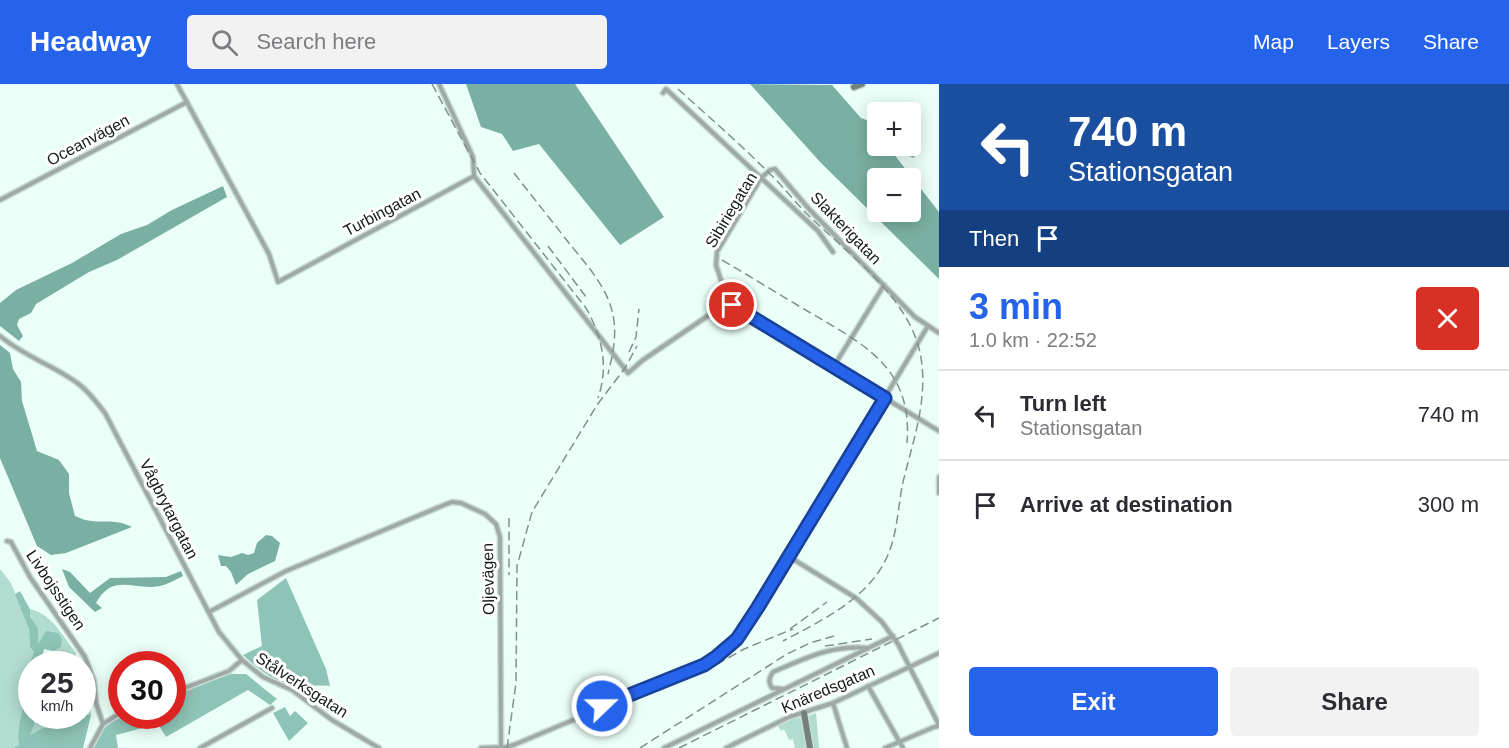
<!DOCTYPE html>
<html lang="en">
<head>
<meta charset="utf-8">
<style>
  body { margin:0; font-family:Helvetica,sans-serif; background:#f2f2f3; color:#2b2b33; height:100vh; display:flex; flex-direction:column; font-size:22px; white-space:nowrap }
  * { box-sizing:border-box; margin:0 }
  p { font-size:20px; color:#7c7c81 }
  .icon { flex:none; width:33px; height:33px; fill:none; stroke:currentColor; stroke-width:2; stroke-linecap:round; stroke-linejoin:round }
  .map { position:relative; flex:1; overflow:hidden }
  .sheet { display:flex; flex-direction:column; background:#fff; width:570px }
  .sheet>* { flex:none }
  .guide { background:#1a4fa0; color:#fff; overflow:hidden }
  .controls { position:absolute; left:867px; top:18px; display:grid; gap:12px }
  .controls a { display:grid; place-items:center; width:54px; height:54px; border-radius:6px; background:#fff; box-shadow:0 3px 15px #0003; font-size:30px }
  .speed { position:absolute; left:18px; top:567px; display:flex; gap:12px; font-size:30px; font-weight:700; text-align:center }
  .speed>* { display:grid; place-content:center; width:78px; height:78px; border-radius:50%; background:#fff; box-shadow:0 3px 15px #0003; line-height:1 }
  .speed small { font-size:15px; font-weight:400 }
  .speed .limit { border:9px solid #d22; background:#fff; color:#111 }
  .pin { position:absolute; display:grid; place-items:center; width:51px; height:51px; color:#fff; margin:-26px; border:3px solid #fff; border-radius:50%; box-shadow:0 2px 6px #0007 }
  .me { position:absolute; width:66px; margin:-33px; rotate:68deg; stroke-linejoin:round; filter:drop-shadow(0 0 4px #0008) }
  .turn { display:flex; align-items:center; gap:21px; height:126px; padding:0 30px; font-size:27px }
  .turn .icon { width:78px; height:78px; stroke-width:2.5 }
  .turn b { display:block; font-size:42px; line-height:51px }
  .then { display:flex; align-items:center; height:57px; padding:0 30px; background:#0003; gap:12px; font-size:22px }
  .round { display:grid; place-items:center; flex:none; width:63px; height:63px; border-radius:6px; background:#f2f2f3 }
  .headline { display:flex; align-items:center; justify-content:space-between; height:102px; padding:0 30px }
  h1 { font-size:36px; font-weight:700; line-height:45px; color:#2563eb }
  .button { display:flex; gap:12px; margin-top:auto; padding:12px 30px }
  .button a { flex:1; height:69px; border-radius:6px; background:#2563eb; color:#fff; font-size:24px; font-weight:700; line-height:69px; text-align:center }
  .button a+a { background:#f2f2f3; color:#2b2b33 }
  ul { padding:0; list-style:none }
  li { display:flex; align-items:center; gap:18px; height:90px; padding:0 30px; border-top:2px solid #e1e1e2 }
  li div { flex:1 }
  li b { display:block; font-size:22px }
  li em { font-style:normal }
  header { display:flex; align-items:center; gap:36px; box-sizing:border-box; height:84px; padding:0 30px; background:#2563eb; color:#fff }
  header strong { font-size:28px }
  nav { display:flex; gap:33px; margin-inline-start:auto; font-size:21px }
  .search { width:420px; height:54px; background:#f2f2f3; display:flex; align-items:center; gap:15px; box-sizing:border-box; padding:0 21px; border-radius:6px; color:#7c7c81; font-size:22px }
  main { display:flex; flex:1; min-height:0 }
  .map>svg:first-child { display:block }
  .green { fill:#b3dcd1 }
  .forest { fill:#8ec4b7 }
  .water { fill:#7ab0a3; fill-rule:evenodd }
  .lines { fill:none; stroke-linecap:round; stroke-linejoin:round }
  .street-casing { stroke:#c9dbd5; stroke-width:7 }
  .secondary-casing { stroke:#c9dbd5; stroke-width:9 }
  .street { stroke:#9fa9a6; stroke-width:4 }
  .secondary { stroke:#73827e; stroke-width:6 }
  .rail { stroke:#82908c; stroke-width:1.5; stroke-dasharray:9 4.5; stroke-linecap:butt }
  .route-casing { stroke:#184099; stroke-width:15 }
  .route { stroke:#2563eb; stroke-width:10 }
  .labels { text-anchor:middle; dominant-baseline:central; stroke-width:6; stroke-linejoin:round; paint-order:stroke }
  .street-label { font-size:16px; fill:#141c1a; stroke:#fff }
</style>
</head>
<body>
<header>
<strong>Headway</strong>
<div class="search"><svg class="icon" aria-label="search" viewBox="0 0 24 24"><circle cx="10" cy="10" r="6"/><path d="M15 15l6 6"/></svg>Search here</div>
<nav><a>Map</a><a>Layers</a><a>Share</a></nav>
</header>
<main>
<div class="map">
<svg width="939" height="664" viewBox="0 0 939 664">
  <rect width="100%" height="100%" fill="#ebfff9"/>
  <g class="green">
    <path d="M0,485L11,499L17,514L29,547L30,563L34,568C31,578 25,590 24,600C24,605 27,610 25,615C22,626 16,650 19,661L13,664H0Z"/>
    <path d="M30,525C52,530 63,552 76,569V572L54,567L61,563L38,562L30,532Z"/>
    <polygon points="82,582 86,592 91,631 83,631 83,623 85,619 83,615"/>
    <polygon points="816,629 819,664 813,664 808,636 810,631"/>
    <polygon points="35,632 81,632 61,641 43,644 29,652 34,642"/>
    <polygon points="795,634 800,634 803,637 808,664 795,664 793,655 789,656 784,645 781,647 778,642"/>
  </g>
  <g class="forest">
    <path d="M286,494L326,585L330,602C321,601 311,602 301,602C278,601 259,586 243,571L262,562L257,516Z"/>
    <path d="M20,507L30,525V533L38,544V560L46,547L58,549L62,555L61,563L54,567L44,565L42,574L74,580H32V632H35L34,642L30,651L43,644L61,641L85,630L91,631L83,664H13L19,661C16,650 22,626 25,615C27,610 24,605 24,600C24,590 31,578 34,568L30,563L29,546L15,510Z"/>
    <path d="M229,590H246L277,615L270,621L248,606L166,653L158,640L116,651L118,664H92C111,623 133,632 172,632L173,611Z"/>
    <polygon points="285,623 290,632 295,627 308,639 289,657 273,629"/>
  </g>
  <g class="water">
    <polygon points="466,0 575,0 664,133 620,161 539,60 513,67 502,50 481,43"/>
    <path d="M750,0L832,1L861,34L877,40V59L874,58V60L893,69L939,128V195L820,78ZM878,94H910V128H878Z"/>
    <polygon points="911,58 918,61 914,74 884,62 910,62"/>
    <polygon points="223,102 227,113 117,176 89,188 36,220 31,229 19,235 17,241 23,252 19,257 0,242 0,219 16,206 72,179 121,150 147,141 172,126"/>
    <path d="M0,261L10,269L13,285L21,298L22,317L37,367L59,376L69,390V409L75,432C97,443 110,432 132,443L66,469L51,471L37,462L0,374Z"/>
    <polygon points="266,451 272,452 280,459 275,477 248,490 236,501 231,488 226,482 221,482 218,471 231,473 242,469 248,471 254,469 257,459"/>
    <path d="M62,485L70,488L90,509L110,494L166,493L181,487L183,492C175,496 168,500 160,502C133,507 113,488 96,519L102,524L95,528L69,503Z"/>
  </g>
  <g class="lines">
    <g class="street-casing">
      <g id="street">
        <polyline points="177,0 269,170 278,198 474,92 628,289 643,276 728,218"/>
        <polyline points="439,0 473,73 474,92"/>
        <polyline points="663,9 666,5 818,147 833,168"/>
        <polyline points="0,116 187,18"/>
        <polyline points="728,218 716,181 717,168 761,94 770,86 775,85 809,125 906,224 915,233 939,249"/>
        <polyline points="728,218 939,347"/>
        <path d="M0,252C25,273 51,280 76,298C88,306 96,318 105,329L219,548L242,576L229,587L172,609"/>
        <polyline points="834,282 884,201"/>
        <polyline points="939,393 939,409"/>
        <polyline points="7,457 11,458 30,493 85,573 94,597 96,619 103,640"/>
        <polyline points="788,472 856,514 882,538 898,560 939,641"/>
        <polyline points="209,528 286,487 444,421 452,418 461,419 485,430 496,440 500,453 501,662"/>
        <polyline points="242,576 263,593 292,606 332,636 379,664"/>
        <polyline points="868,602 903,664"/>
        <path d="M783,605L772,604C768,598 769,594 773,588C806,574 831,561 867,564"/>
        <polyline points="833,619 847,664"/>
        <polyline points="90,664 103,640 122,628"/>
        <polyline points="200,664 272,624"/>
        <path d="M481,664L507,663L516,660L704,581C729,566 743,548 758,523L928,242"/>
        <polyline points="664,664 893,552"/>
        <polyline points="726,664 789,633 833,619 939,569"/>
        <polyline points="885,664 934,643 939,642"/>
      </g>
    </g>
    <g class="secondary-casing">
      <g id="secondary">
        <polyline points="854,3 862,0"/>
        <polyline points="804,629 810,664"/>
      </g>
    </g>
    <use href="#street" class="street"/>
    <use href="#secondary" class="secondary"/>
    <g class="rail">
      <path d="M432,0L480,89L586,224C602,252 609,282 598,314"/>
      <path d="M678,5C708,32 739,59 768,88C782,101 794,117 808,131C848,170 912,215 921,274C928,316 913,357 903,398C899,417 898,437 893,456C879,510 828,533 783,557"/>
      <path d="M514,89C531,111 548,132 565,154C583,177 607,201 613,231C617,251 613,270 608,290"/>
      <polyline points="548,162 586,213"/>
      <path d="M722,176C751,193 780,211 809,228C865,261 913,284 907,359"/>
      <polyline points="629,268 636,253 639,225"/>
      <polyline points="509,434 509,491"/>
      <polyline points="790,545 827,518"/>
      <polyline points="825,562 872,555"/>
      <polyline points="705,587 744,565 793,545"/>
      <polyline points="507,664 516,599 517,482 532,428 597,321 625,284 637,262"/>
      <polyline points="640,664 787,570 810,559 834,552"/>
      <polyline points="679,664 939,534"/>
    </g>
  </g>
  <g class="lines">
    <g class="route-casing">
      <polyline id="route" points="602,622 704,581 716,573 737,555 758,523 885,314 732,221"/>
    </g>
    <use href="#route" class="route"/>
  </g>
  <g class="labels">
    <g class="street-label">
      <text transform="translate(88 56) rotate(-28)">Oceanvägen</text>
      <text transform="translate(731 126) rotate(-59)">Sibiriegatan</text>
      <text transform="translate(382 128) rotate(-28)">Turbingatan</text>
      <text transform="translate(846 144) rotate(46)">Slakterigatan</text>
      <text transform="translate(169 425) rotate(63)">Vågbrytargatan</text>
      <text transform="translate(488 495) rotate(-91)">Oljevägen</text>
      <text transform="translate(56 506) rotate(56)">Livbojsstigen</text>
      <text transform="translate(302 601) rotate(33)">Stålverksgatan</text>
      <text transform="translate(828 605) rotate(-23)">Knäredsgatan</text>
    </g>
  </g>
</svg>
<div class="controls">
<a>+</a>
<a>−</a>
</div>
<div class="speed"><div>25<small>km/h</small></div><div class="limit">30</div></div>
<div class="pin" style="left:732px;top:221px;background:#d93025"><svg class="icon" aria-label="arrive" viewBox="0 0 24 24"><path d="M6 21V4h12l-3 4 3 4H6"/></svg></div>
<svg class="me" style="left:602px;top:622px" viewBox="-20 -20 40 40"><circle r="17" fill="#2563eb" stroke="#fff" stroke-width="3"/><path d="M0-11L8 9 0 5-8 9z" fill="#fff"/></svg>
</div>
<section class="sheet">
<div class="guide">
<div class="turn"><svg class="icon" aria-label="left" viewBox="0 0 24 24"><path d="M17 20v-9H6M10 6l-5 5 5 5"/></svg><div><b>740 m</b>Stationsgatan</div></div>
<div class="then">Then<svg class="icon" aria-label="arrive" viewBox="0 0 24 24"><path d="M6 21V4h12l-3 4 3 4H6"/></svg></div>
</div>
<div class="headline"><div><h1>3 min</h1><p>1.0 km · 22:52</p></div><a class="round" style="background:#d93025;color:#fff"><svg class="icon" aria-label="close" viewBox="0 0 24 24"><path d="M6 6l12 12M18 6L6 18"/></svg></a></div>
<ul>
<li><svg class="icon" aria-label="left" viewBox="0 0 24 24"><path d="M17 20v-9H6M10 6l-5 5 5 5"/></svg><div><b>Turn left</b><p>Stationsgatan</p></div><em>740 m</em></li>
<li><svg class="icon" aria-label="arrive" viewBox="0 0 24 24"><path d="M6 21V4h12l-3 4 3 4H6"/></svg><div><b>Arrive at destination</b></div><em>300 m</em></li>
</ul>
<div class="button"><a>Exit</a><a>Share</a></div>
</section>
</main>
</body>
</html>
